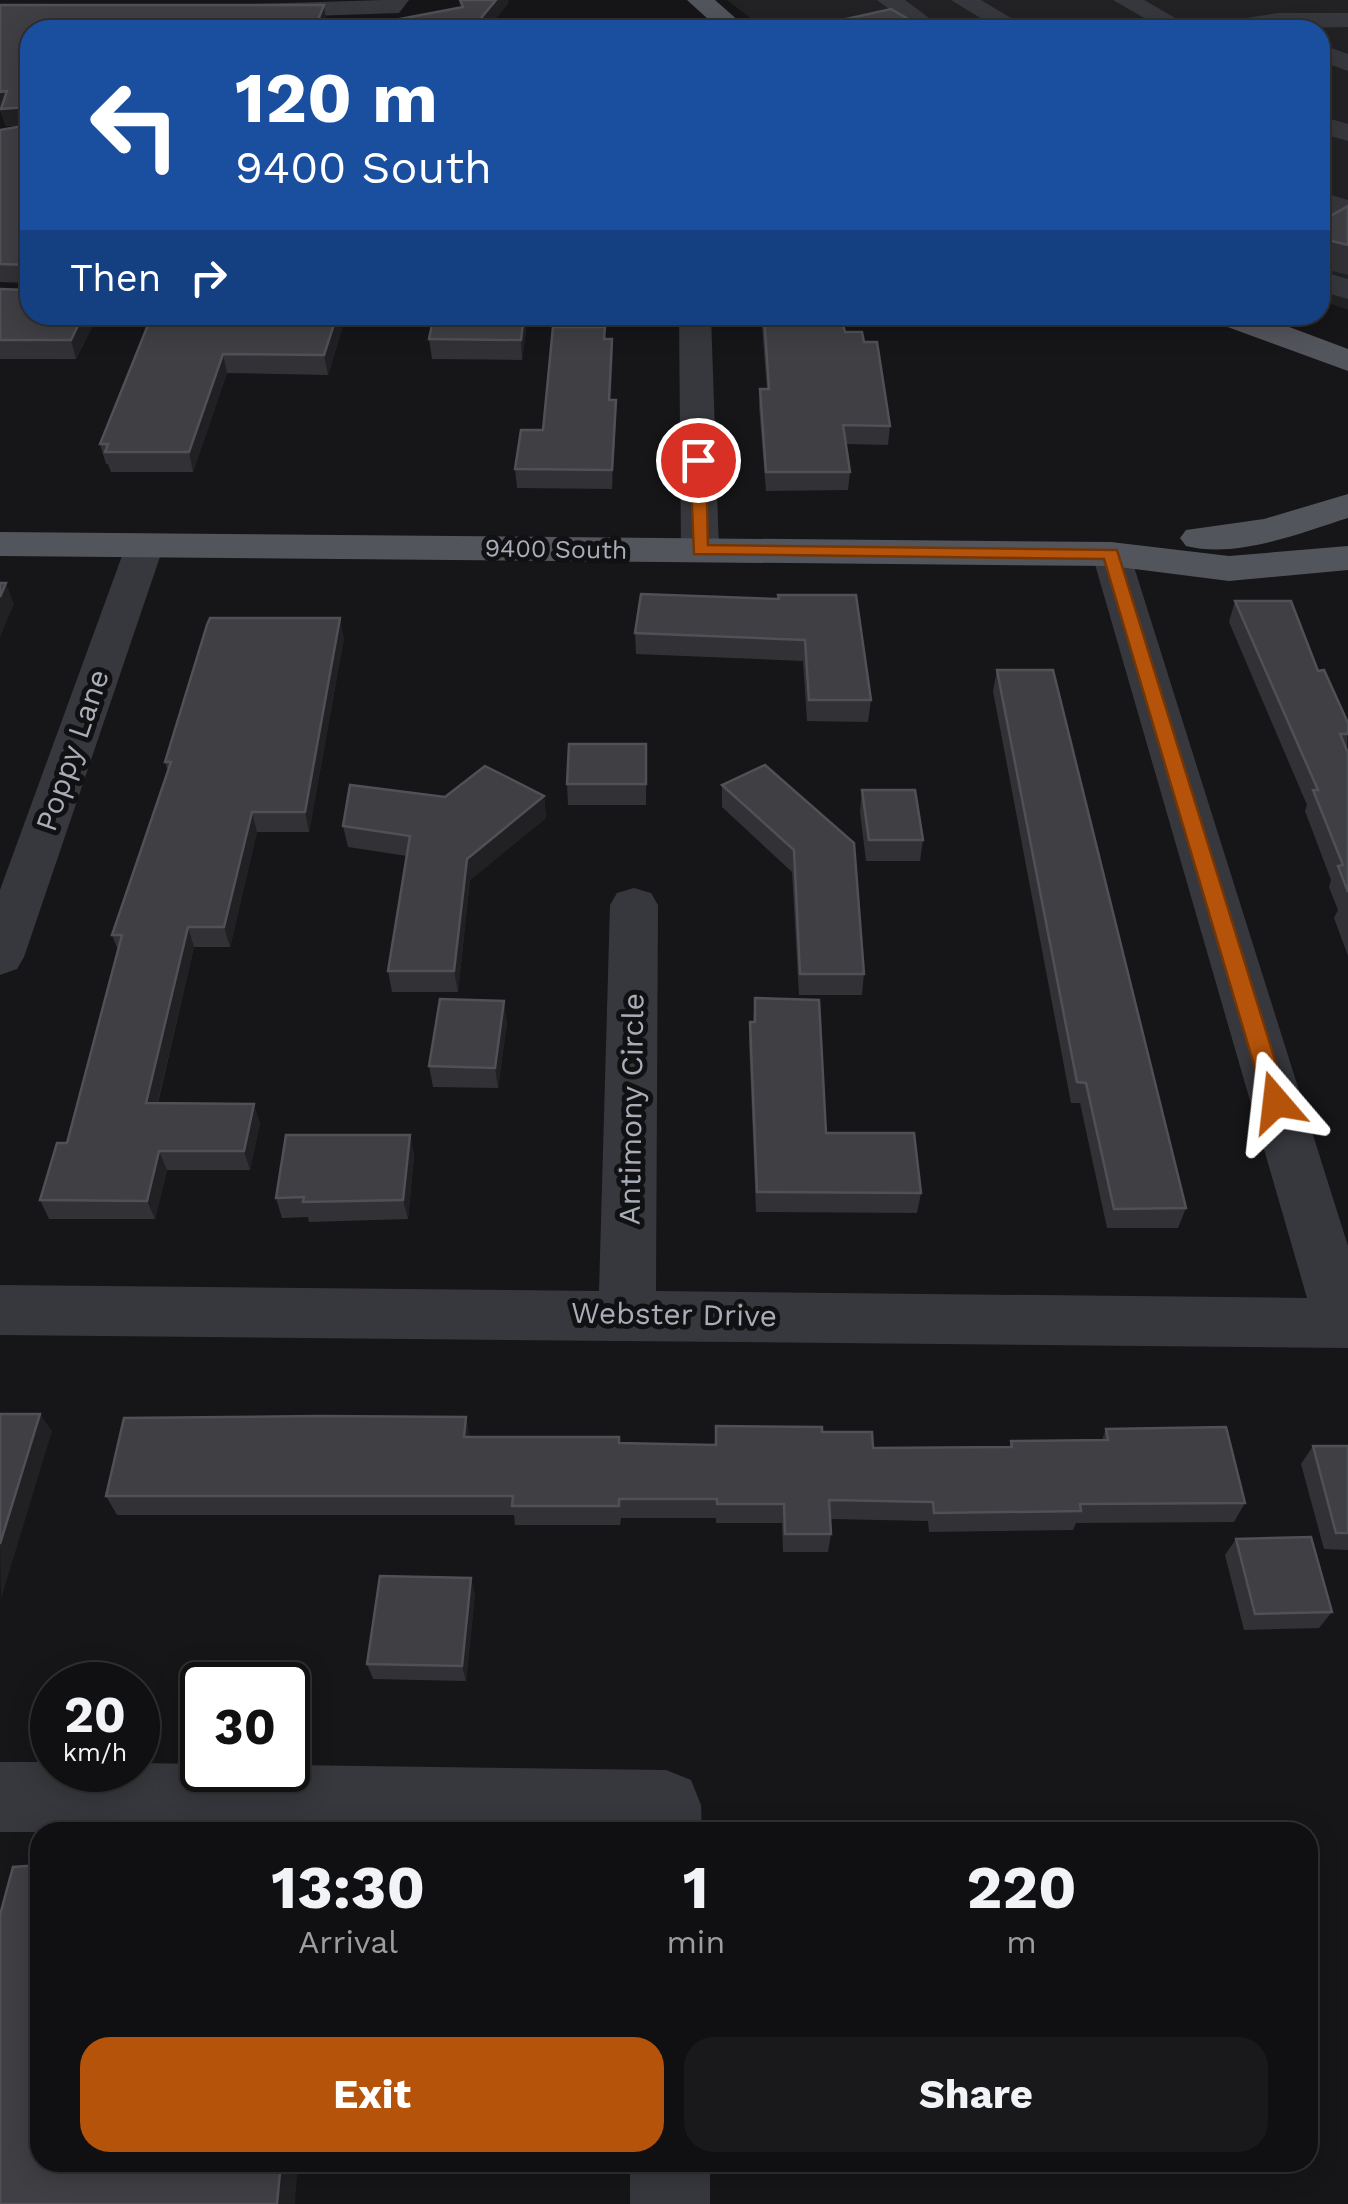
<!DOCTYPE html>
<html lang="en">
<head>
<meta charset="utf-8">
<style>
  body { margin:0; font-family:"Work Sans",sans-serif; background:#19191b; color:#f1f3f6; height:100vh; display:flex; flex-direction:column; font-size:38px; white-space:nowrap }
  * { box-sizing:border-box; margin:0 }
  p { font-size:32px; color:#9c9d9f }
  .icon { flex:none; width:55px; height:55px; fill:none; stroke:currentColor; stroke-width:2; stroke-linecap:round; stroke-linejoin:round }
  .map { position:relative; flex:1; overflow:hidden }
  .side { position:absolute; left:30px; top:1822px; width:1288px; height:350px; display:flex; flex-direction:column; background:#101012; border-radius:30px; box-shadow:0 5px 25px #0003,0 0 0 2px #303032 }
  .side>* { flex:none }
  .guide { position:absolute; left:20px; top:20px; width:1310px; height:305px; border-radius:30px; box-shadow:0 5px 25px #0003,0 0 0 2px #303032; background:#1a4fa0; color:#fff; overflow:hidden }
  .speed { position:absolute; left:30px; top:1662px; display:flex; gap:20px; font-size:50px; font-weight:700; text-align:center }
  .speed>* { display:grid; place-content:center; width:130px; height:130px; border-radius:50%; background:#101012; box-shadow:0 5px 25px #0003,0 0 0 2px #303032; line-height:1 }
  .speed small { font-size:25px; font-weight:400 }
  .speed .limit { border:5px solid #111; border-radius:15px; background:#fff; color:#111 }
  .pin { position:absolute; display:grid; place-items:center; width:85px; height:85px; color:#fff; margin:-42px; border:5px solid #fff; border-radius:50%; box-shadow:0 2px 10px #0007 }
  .me { position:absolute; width:110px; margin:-55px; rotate:343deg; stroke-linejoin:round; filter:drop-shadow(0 0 8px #0008) }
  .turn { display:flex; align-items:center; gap:35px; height:210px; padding:0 50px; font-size:45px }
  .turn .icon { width:130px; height:130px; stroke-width:2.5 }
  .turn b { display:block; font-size:70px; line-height:85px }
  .then { display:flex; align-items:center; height:95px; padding:0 50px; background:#0003; gap:20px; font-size:38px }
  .eta { display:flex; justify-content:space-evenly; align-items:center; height:170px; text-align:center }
  .eta b { font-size:60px; font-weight:700; line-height:70px }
  .action { display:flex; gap:20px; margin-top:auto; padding:20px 50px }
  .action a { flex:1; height:115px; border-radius:30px; background:#b45309; color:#fff; font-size:40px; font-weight:700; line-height:115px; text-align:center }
  .action a+a { background:#19191b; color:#f1f3f6 }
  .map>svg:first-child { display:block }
  .built { fill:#222225 }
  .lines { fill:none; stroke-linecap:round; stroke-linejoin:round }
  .minor { fill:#37383d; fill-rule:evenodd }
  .major { fill:#53555c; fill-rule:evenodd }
  .wall { fill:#323236 }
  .shaded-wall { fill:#212124 }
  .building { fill:#3f3f44; stroke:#4f5156; stroke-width:2.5 }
  .route { fill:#b45309; stroke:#753606; stroke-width:2.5 }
  .labels { text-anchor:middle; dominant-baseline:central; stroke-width:10; stroke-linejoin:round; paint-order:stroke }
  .far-street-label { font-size:25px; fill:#a8adb8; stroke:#111113 }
  .street-label { font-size:30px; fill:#a8adb8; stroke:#111113 }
</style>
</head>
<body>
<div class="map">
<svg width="1348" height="2204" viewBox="0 0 1348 2204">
  <rect width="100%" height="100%" fill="#161618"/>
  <polygon class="built" points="727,0 1348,0 1348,310 1320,300 1320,30 766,30"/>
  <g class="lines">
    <g class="minor">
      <polygon points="384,0 409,0 399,13 253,18 241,11 253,4"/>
      <polygon points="877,0 905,0 945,30 917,30"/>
      <polygon points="951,0 981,0 1031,30 1000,30"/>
      <polygon points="1113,0 1144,0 1196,30 1165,30"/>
      <polygon points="1278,13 1348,13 1348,27 1202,30 1214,23"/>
      <polygon points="1320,44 1348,54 1348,71 1320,61"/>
      <polygon points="1320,116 1348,124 1348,141 1320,133"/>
      <polygon points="1320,192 1348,200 1348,218 1320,210"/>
      <polygon points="1320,271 1348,279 1348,299 1320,291"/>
      <polygon points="679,315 711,315 719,550 714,558 686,558 681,550"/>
      <polygon points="145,534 158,537 164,545 24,957 17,969 0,975 0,890 126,545 132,537"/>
      <polygon points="1111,542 1125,546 1130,554 1348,1246 1348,1348 0,1335 0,1285 599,1291 610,905 617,893 634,888 651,893 658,905 656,1291 1307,1298 1092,554 1097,546"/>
      <polygon points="0,1762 52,1762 52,1770 138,1770 138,1763 202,1764 202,1770 288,1770 288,1765 666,1770 691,1780 701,1805 702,1832 0,1832"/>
      <rect x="630" y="2162" width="80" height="42"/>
    </g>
    <g class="major">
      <polygon points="687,0 715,0 749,30 720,30"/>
      <polygon points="1209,315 1257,315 1348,349 1348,371 1214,322"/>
      <path d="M1348,494V518C1300,533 1237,559 1186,546L1180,538L1186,530L1264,519Z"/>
      <polygon points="0,532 1111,542 1229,556 1348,546 1348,570 1229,581 1111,566 0,556"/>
    </g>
  </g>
  <g class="wall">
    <polygon points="0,5 324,5 326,22 323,30 30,30 30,315 98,315 76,359 0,359 0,289 27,290 27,283 0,282 0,130 29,125 6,126 0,110"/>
    <polygon points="828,23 927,30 827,30"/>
    <polygon points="1348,206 1348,275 1320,268 1320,222"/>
    <polygon points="152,315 346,315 328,375 227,373 193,472 111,472 108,464 106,464 100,444"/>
    <polygon points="528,315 522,360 432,359 429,339"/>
    <polygon points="761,315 840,315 845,332 864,342 890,426 888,445 846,444 850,472 848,490 766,491 759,407 760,389 767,389"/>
    <polygon points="605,339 612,339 611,400 616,400 616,419 612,489 517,488 515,469"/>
    <polygon points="778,599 871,700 868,722 807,721 803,661 636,654 635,633"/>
    <polygon points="1235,601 1318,671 1348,723 1347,750 1348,753 1348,956 1334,918 1338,910 1329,887 1331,880 1305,811 1307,805 1229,622"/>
    <polygon points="344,638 309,832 257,832 230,947 194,947 158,1103 260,1123 250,1170 167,1170 155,1219 49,1219 40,1200 67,1143 118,950 112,935 168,772 165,762"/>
    <polygon points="997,670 1186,1208 1178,1228 1107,1228 1080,1103 1071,1103 993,691"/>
    <polygon points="646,744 646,805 568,805 567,784"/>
    <polygon points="765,765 864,974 862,995 799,995 792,872 722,807 722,785"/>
    <polygon points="862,790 923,840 920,861 866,861 860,812"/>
    <polygon points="544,796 546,818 470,880 458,992 392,992 388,971 407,856 348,847 343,826 445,797"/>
    <polygon points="755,998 826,1133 921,1193 917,1213 756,1212 749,1042 750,1022 753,1022"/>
    <polygon points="507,1022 498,1088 433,1087 429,1066"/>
    <polygon points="410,1135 414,1155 408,1219 309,1222 308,1217 282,1218 276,1198"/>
    <polygon points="716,1426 822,1432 873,1448 1009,1447 1011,1441 1102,1440 1106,1429 1245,1503 1234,1522 1076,1523 1073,1530 929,1532 928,1521 830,1519 831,1534 828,1552 783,1552 782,1523 716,1523 716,1518 621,1518 620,1525 515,1525 514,1515 117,1515 106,1496 620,1443 715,1445"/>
    <polygon points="1313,1446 1348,1446 1348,1550 1324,1549 1301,1464"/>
    <polygon points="1236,1539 1332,1612 1319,1628 1244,1630 1225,1555"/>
    <polygon points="475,1594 466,1681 373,1679 367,1664"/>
  </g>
  <g class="shaded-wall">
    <polygon points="496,0 508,0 509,3 486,30 471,30"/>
    <polygon points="324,5 326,22 323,30 314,30"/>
    <polygon points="7,91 28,107 30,124 6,126 0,110 0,92"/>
    <polygon points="83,315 98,315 76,359 71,340"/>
    <polygon points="337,315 346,315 328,375 324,355"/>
    <polygon points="524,315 528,315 522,360 521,340"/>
    <polygon points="612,339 613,357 610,419 609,400"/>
    <polygon points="223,354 227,373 193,472 189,452"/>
    <polygon points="616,400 616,419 612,489 612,470"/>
    <polygon points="6,583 14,604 0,637 0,597"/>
    <polygon points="340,618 344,638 309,832 305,812"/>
    <polygon points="544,796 546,818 470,880 458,992 454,971 467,859"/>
    <polygon points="252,812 257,832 230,947 224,927"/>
    <polygon points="188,927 194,947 153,1122 146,1103"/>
    <polygon points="504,1001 507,1022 498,1088 495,1068"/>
    <polygon points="254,1104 260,1123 250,1170 244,1151"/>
    <polygon points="410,1135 414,1155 408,1219 403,1200"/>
    <polygon points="159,1151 167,1170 155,1219 147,1201"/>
    <polygon points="40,1414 52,1431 1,1599 0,1544"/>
    <polygon points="466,1417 470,1437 464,1437"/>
    <polygon points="471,1578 475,1594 466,1681 462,1666"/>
    <polygon points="281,2162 298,2162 295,2204 277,2204"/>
  </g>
  <g class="building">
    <polygon points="460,0 496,0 471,30 342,30 463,7"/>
    <polygon points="0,5 324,5 314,30 30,30 30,315 83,315 71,340 0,340 0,289 27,290 27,265 0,264 0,130 29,125 28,107 1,109 7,91 0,92"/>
    <polygon points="891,9 927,30 840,30 828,23"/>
    <polygon points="1348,206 1348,245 1320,238 1320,222"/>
    <polygon points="152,315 337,315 324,355 223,354 189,452 105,452 108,444 100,444"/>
    <polygon points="434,315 524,315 521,340 429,339"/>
    <polygon points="764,315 840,315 845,332 862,332 864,342 877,342 890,426 843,425 850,472 766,472 760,389 769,389"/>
    <polygon points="553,327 605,327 604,339 612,339 609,400 616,400 612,470 515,469 521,430 543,430"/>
    <polygon points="0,583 6,583 0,597"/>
    <polygon points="641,594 779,599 778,595 856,595 871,700 809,700 805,640 635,633"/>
    <polygon points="1235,601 1291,601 1318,671 1324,670 1348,723 1348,734 1340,734 1348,753 1348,892 1338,866 1343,865 1313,790 1318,790"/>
    <polygon points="210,618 340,618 305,812 252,812 224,927 188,927 146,1103 254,1104 244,1151 159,1151 147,1201 40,1200 57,1143 67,1143 122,935 112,935 171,762 165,762 207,625"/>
    <polygon points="997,670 1053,670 1186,1208 1114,1209 1086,1083 1077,1082"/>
    <polygon points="569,744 646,744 646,784 567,784"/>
    <polygon points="765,765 854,843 864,974 800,974 794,850 722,785"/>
    <polygon points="485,766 544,796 467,859 454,971 388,971 410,836 343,826 350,785 445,797"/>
    <polygon points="862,790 915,790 923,840 869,840"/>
    <polygon points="755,998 819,1000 826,1133 914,1133 921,1193 757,1192 750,1022 755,1022"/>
    <polygon points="440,999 504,1001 495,1068 429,1066"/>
    <polygon points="286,1135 410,1135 403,1200 303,1202 304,1197 276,1198"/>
    <polygon points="0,1414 40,1414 0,1544"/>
    <polygon points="319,1416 466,1417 464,1437 619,1437 619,1443 716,1445 716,1426 822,1427 822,1432 872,1432 873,1448 1012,1447 1011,1441 1108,1440 1106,1429 1226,1427 1245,1503 1080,1504 1081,1511 934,1513 933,1502 829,1500 831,1534 785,1534 784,1504 717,1504 717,1499 619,1499 619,1506 512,1506 513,1496 106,1496 124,1418"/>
    <polygon points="1313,1446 1348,1446 1348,1533 1336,1533"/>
    <polygon points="1311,1537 1332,1612 1255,1614 1236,1539"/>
    <polygon points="380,1576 471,1578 462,1666 367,1664"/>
    <polygon points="40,1865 40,2162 281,2162 277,2204 0,2204 0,1915 13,1867"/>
  </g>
  <polygon class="route" points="698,455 706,460 708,545 1117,550 1288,1102 1285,1108 1268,1108 1265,1102 1104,559 694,554 690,460"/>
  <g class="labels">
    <g class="far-street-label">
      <text transform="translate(556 549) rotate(1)">9400 South</text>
    </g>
    <g class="street-label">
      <text transform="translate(72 750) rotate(-71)">Poppy Lane</text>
      <text transform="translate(631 1109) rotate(-89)">Antimony Circle</text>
      <text transform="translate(674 1314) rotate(1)">Webster Drive</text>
    </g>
  </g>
</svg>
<div class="speed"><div>20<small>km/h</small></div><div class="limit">30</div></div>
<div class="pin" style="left:698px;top:460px;background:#d93025"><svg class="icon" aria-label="arrive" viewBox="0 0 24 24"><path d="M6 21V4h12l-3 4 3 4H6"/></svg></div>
<svg class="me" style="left:1276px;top:1102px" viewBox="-20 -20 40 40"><path d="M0-17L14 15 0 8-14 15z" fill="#b45309" stroke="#fff" stroke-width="4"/></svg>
<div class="guide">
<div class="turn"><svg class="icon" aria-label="left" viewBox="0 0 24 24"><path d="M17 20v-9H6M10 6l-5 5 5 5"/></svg><div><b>120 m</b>9400 South</div></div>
<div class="then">Then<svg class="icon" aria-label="right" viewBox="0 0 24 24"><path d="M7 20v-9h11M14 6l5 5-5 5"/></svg></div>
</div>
<section class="side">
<div class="eta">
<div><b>13:30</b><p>Arrival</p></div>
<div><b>1</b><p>min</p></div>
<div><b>220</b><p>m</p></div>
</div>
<div class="action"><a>Exit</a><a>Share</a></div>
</section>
</div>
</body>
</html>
